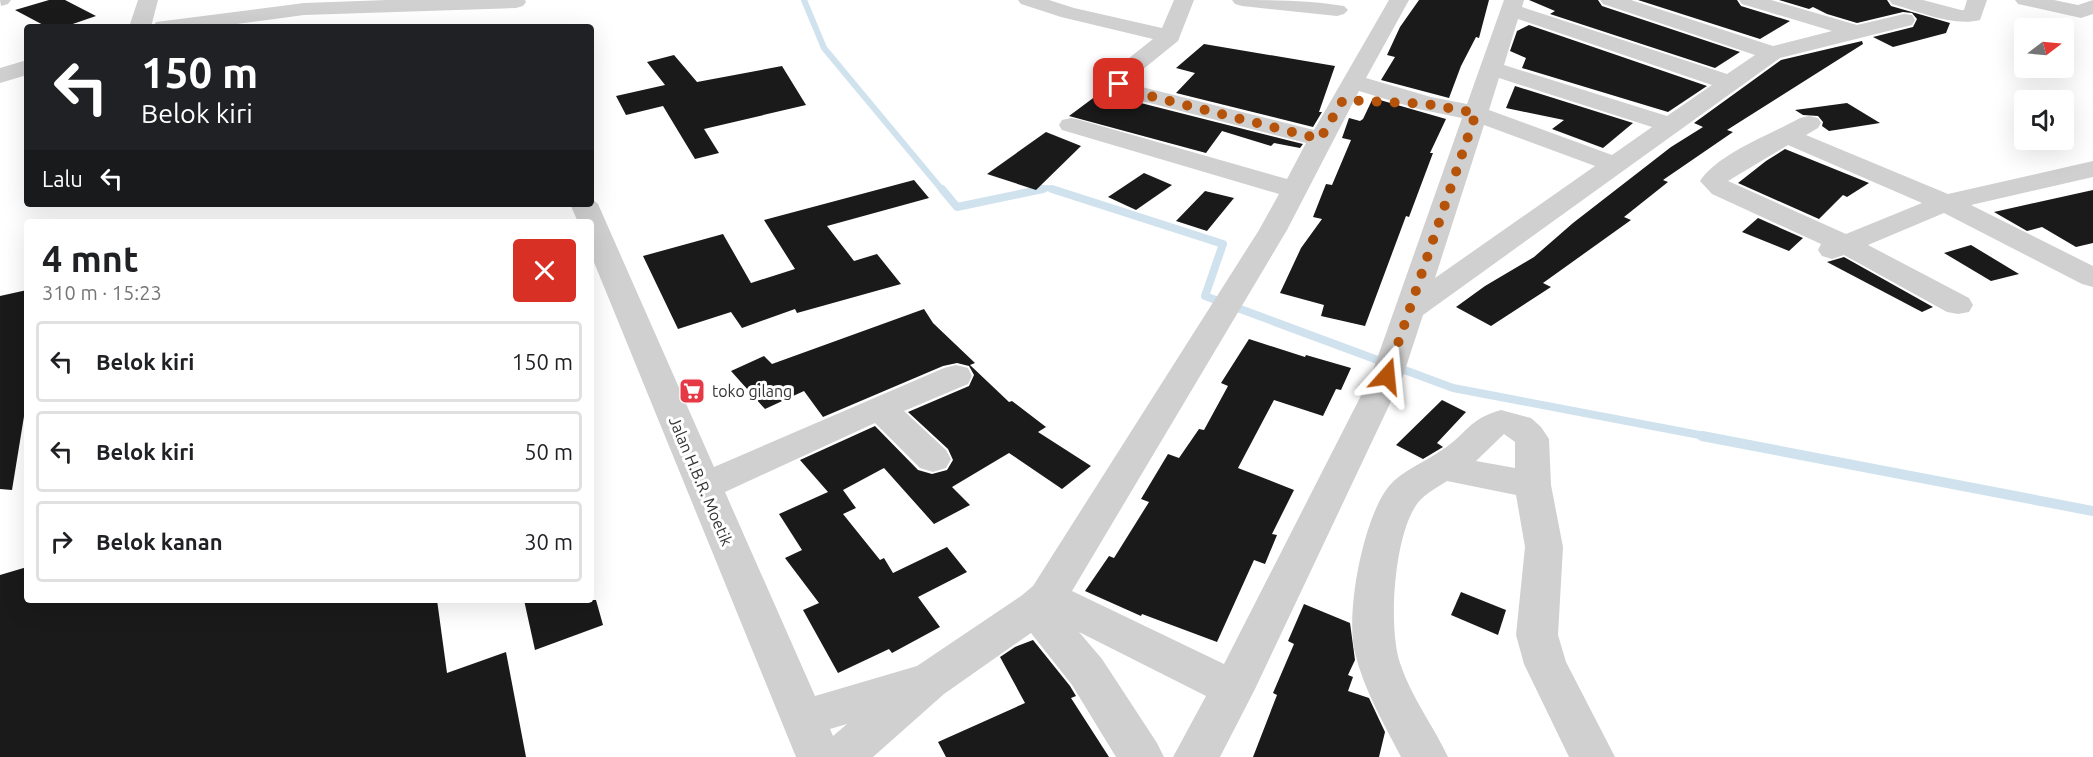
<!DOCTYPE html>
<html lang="id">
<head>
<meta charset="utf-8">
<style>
  body { margin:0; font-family:Ubuntu,sans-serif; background:#f2f2f2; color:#202124; height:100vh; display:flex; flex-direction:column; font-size:22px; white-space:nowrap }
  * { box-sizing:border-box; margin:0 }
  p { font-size:20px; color:#757577 }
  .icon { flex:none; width:33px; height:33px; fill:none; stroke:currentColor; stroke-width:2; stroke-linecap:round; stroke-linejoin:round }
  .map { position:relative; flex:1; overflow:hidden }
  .side { position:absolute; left:24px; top:219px; width:570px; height:384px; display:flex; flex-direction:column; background:#fff; border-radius:6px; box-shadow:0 6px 24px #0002 }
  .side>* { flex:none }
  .top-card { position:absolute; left:24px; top:24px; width:570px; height:183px; border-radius:6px; box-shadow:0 6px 24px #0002; background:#202124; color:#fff; overflow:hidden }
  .needle { width:39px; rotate:74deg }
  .controls { position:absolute; left:2014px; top:18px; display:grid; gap:12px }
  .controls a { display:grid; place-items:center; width:60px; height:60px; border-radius:6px; background:#fff; box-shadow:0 6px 24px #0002; font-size:30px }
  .pin { position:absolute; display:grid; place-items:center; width:51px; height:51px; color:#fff; margin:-26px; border-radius:12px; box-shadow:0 3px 9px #0006 }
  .me { position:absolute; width:66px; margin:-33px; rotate:18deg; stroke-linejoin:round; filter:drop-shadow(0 0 4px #0008) }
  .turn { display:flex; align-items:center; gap:21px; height:126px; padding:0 18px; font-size:27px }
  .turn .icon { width:78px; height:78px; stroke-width:2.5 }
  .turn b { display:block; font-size:42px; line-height:51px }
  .then { display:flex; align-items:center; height:57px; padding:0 18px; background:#0003; gap:12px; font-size:22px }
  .round { display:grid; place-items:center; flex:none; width:63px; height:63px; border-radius:6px; background:#f2f2f2 }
  .summary { display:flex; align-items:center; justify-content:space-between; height:102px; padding:0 18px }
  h1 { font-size:36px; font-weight:700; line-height:45px }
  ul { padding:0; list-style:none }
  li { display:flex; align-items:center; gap:18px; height:81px; margin:0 12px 9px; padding:0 6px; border:3px solid #e0e0e0; border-radius:6px }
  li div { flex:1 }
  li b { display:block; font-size:22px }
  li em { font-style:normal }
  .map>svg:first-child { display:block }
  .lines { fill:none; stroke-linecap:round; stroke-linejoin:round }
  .stream-far2 { stroke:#cfe2ee; stroke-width:6 }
  .stream-far1 { stroke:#cfe2ee; stroke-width:8 }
  .stream { stroke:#cfe2ee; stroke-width:10 }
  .building { fill:#1a1a1a }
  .minor { fill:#d0d0d0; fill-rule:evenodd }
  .route { stroke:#b45309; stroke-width:10; stroke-dasharray:0 18 }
  .labels { text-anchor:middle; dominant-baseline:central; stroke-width:6; stroke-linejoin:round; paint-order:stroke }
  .poi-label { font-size:16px; fill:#333; stroke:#fff; text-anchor:start }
  .street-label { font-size:16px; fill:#333; stroke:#fff }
</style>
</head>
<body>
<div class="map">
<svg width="2093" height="757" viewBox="0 0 2093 757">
  <rect width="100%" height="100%" fill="#fff"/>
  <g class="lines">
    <g class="stream-far2">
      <polyline points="804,0 824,48 943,191"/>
      <polyline points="1035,191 1048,188 1056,191"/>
    </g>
    <g class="stream-far1">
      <polyline points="942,189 957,207 1043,189"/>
      <polyline points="1052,189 1223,244 1205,296 1453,388 1710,437"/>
    </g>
    <polyline class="stream" points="1702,436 2093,511"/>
  </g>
  <g class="building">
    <polygon points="49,0 65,0 96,16 64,27 47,27 15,10"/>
    <polygon points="1419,0 1489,0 1479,38 1476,37 1461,66 1449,98 1381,80 1395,57 1387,55 1400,27"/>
    <polygon points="1529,0 1598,0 1602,6 1740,52 1715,68 1550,14 1555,11"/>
    <polygon points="1638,0 1737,0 1741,6 1790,21 1760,39"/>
    <polygon points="1779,0 1887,0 1891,6 1950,23 1946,33 1893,47 1873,37 1913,27 1917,19 1912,13 1903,12 1857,23 1827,14 1813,7 1809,9"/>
    <polygon points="1529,25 1707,86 1668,112 1522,68 1526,58 1510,51 1517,31"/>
    <polygon points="1862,41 1863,44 1727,130 1733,132 1663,180 1668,182 1624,217 1631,220 1543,283 1551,287 1491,326 1456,307 1485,286 1534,257 1573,223 1671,147 1703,127 1694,123 1781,60"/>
    <polygon points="1204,44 1335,66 1319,112 1322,112 1313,127 1176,93 1195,73 1176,68"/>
    <polygon points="674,55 697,82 782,66 806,105 704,129 719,153 695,159 663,106 626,115 616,96 665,85 647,62"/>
    <polygon points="1515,86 1633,123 1603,148 1552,129 1564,120 1506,108"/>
    <polygon points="1104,90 1121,98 1303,144 1300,148 1274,143 1271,146 1222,131 1206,153 1069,116"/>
    <polygon points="1373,98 1446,119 1430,153 1433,153 1409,217 1406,216 1365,326 1321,316 1324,305 1280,293 1301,248 1322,219 1313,217 1326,184 1332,185 1351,140 1342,138 1349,118 1360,121 1363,119"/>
    <polygon points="1847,103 1880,123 1829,131 1822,126 1823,122 1818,116 1803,115 1795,110"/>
    <polygon points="1046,132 1081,146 1036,190 987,174"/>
    <polygon points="1785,149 1869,183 1847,197 1843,195 1819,219 1738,183 1766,161"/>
    <polygon points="1144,173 1172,185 1136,210 1108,197"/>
    <polygon points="914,180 929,198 827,226 854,261 877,254 901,284 797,313 795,309 742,328 731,312 678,329 643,256 723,234 751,283 795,269 764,220"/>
    <polygon points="2093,190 2093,243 2076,247 2042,227 2027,231 1994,212"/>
    <polygon points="1205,191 1234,198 1207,231 1176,221"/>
    <polygon points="1758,218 1803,238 1789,251 1742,232"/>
    <polygon points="1971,245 2019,274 1991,281 1944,253"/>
    <polygon points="1844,257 1933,307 1922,312 1827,262"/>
    <polygon points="27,290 27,398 12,490 0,489 0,296"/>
    <polygon points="924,309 933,323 975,363 970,365 1009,402 1012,401 1046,427 1038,432 1091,466 1062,489 1009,453 952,487 970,505 934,524 884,468 843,490 856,508 843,514 880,560 884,558 893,573 947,547 967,572 918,597 940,627 892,653 889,649 838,673 803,610 819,603 785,558 802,550 779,514 828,492 800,460 875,426 918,470 932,474 947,470 953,460 948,449 908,412 969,386 974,375 969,366 957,363 943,366 823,417 804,391 765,409 731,371 764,356 772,364"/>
    <polygon points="1249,339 1305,357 1306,355 1351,368 1341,390 1336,389 1323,416 1274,400 1238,468 1294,490 1272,534 1277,535 1265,564 1254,560 1217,642 1142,614 1141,616 1085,591 1109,556 1114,558 1149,502 1141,499 1168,454 1179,458 1199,429 1204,430 1228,386 1221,383"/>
    <polygon points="1442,400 1466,412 1437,443 1443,447 1423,459 1396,445"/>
    <polygon points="27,567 27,600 437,600 447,673 506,652 526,757 0,757 0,575"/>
    <polygon points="1461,592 1506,610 1498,635 1451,615"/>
    <polygon points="524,600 596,600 603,625 535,650"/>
    <polygon points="1304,604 1350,623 1355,660 1348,675 1353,677 1348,691 1369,698 1385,732 1379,757 1253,757 1277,695 1273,693 1294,644 1288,641"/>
    <polygon points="1033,640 1070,686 1076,696 1071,698 1109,757 946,757 938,742 1025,703 1000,657 1015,647"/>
  </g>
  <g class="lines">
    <g class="minor">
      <polygon points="0,0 11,0 8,4 1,6"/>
      <polygon points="138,0 158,0 151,27 129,27"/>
      <polygon points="387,0 525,0 526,2 523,6 516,8 304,15 214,27 153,27 156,22 164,21 304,3"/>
      <path d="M1018,0H1049L1074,8L1162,28L1174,0H1194L1178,41L1131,79L1132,82L1138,86L1314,130L1389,0H1409L1366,78L1431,97L1467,104L1504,0H1524L1522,7L1727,74L1755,55L1603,4L1600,0H1631L1773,46L1832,31L1742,4L1739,0H1771L1857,25L1904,14L1912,15L1915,20L1912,25L1780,58L1423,315L1403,376L1255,689L1220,757H1173L1206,696L1079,632L1102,659L1157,743L1164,757H1116L1072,685L1031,633L944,694L873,757H796L591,255V222H578L570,204H591V198L598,204L714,467L944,368L956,365L968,368L972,376L968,384L904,411L946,450L951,459L946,468L933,472L920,468L875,423L725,492L815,696L917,666L1021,596L1033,586L1259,230L1279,194L1062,130L1059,125L1062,120L1071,118L1080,120L1287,179L1306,143L1122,96L1113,91L1107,79L1114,70L1153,39L1061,17L1021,4ZM1518,19L1712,85L1667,116L1504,65ZM1499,78L1652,127L1612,155L1489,110ZM1359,91L1418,109L1462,118L1371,376L1224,664L1072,591L1287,230ZM1484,125L1595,166L1435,278ZM847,724L833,736L830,729Z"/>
      <path d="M1232,0C1269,0 1308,0 1344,6L1348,10L1344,14L1337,16L1242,6L1235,4Z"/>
      <path d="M1889,0H1923L1961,10H1964L1967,0H1987L1980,20C1953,27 1918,11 1892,4Z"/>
      <polygon points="2015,0 2054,0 2078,5 2093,0 2093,14 2081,18 2018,4"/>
      <polygon points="27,60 27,75 0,83 0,68"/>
      <path d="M1809,116L1818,118L1821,123L1818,128L1806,135L1948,194L2093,161V177L1971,205L2093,266V287L2082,284L1944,213L1868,245L1969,298L1973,305L1969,312L1958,314L1947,312L1844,255L1832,259L1822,256L1818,250L1821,244L1712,194L1700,181C1719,153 1770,135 1800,118ZM1788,145L1922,203L1846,234L1728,181Z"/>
      <path d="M1501,410L1531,418L1541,427L1549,439L1551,485L1563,547L1558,635L1566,662L1615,757H1569L1524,664L1516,635L1525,547L1516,495L1447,481C1436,488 1421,496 1415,507C1394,540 1388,627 1400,663C1411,697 1433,725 1448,757H1401C1384,724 1364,690 1355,653C1345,614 1363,518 1389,486C1403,470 1425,462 1442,450C1467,434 1468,419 1501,410ZM1504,434L1515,442V468L1476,461Z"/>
    </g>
  </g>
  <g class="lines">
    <polyline class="route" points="1119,84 1130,91 1320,139 1343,100 1427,104 1476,113 1387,376"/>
  </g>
  <defs>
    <g id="supermarket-square" transform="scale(1.35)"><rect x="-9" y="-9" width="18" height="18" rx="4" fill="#e63946" stroke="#fff"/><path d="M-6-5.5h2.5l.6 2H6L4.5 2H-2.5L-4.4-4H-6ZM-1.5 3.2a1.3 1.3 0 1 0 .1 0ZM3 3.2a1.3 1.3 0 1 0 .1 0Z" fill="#fff"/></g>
  </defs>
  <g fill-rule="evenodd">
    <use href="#supermarket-square" x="692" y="391"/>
  </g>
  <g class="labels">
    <g class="poi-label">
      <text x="712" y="391">toko gilang</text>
    </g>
    <g class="street-label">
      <text transform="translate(701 481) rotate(67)">Jalan H.B.R. Moetik</text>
    </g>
  </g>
</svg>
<div class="controls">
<a><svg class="needle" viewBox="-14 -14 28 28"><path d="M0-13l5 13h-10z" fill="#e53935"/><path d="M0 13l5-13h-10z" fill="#757577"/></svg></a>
<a><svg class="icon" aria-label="sound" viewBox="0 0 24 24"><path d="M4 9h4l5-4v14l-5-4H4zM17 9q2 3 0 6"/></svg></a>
</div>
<div class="pin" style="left:1119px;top:84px;background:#d93025"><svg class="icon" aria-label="arrive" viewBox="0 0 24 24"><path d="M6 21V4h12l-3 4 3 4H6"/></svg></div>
<svg class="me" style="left:1387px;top:376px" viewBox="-20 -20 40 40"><path d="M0-17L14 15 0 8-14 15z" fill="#b45309" stroke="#fff" stroke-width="4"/></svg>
<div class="top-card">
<div class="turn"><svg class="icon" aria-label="left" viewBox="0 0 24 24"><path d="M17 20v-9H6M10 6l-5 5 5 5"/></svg><div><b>150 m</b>Belok kiri</div></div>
<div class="then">Lalu<svg class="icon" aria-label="left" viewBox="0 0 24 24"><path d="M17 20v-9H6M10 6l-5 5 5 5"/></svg></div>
</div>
<section class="side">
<div class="summary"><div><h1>4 mnt</h1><p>310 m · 15:23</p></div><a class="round" style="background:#d93025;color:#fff"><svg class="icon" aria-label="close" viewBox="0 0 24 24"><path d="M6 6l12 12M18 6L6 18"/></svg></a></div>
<ul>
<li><svg class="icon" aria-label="left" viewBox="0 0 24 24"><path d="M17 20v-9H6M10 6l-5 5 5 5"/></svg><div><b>Belok kiri</b></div><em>150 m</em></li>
<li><svg class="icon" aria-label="left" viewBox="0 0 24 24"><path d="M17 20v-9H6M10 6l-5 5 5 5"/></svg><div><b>Belok kiri</b></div><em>50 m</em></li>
<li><svg class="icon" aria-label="right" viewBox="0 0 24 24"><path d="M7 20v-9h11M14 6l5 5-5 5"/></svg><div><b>Belok kanan</b></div><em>30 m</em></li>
</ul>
</section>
</div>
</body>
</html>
